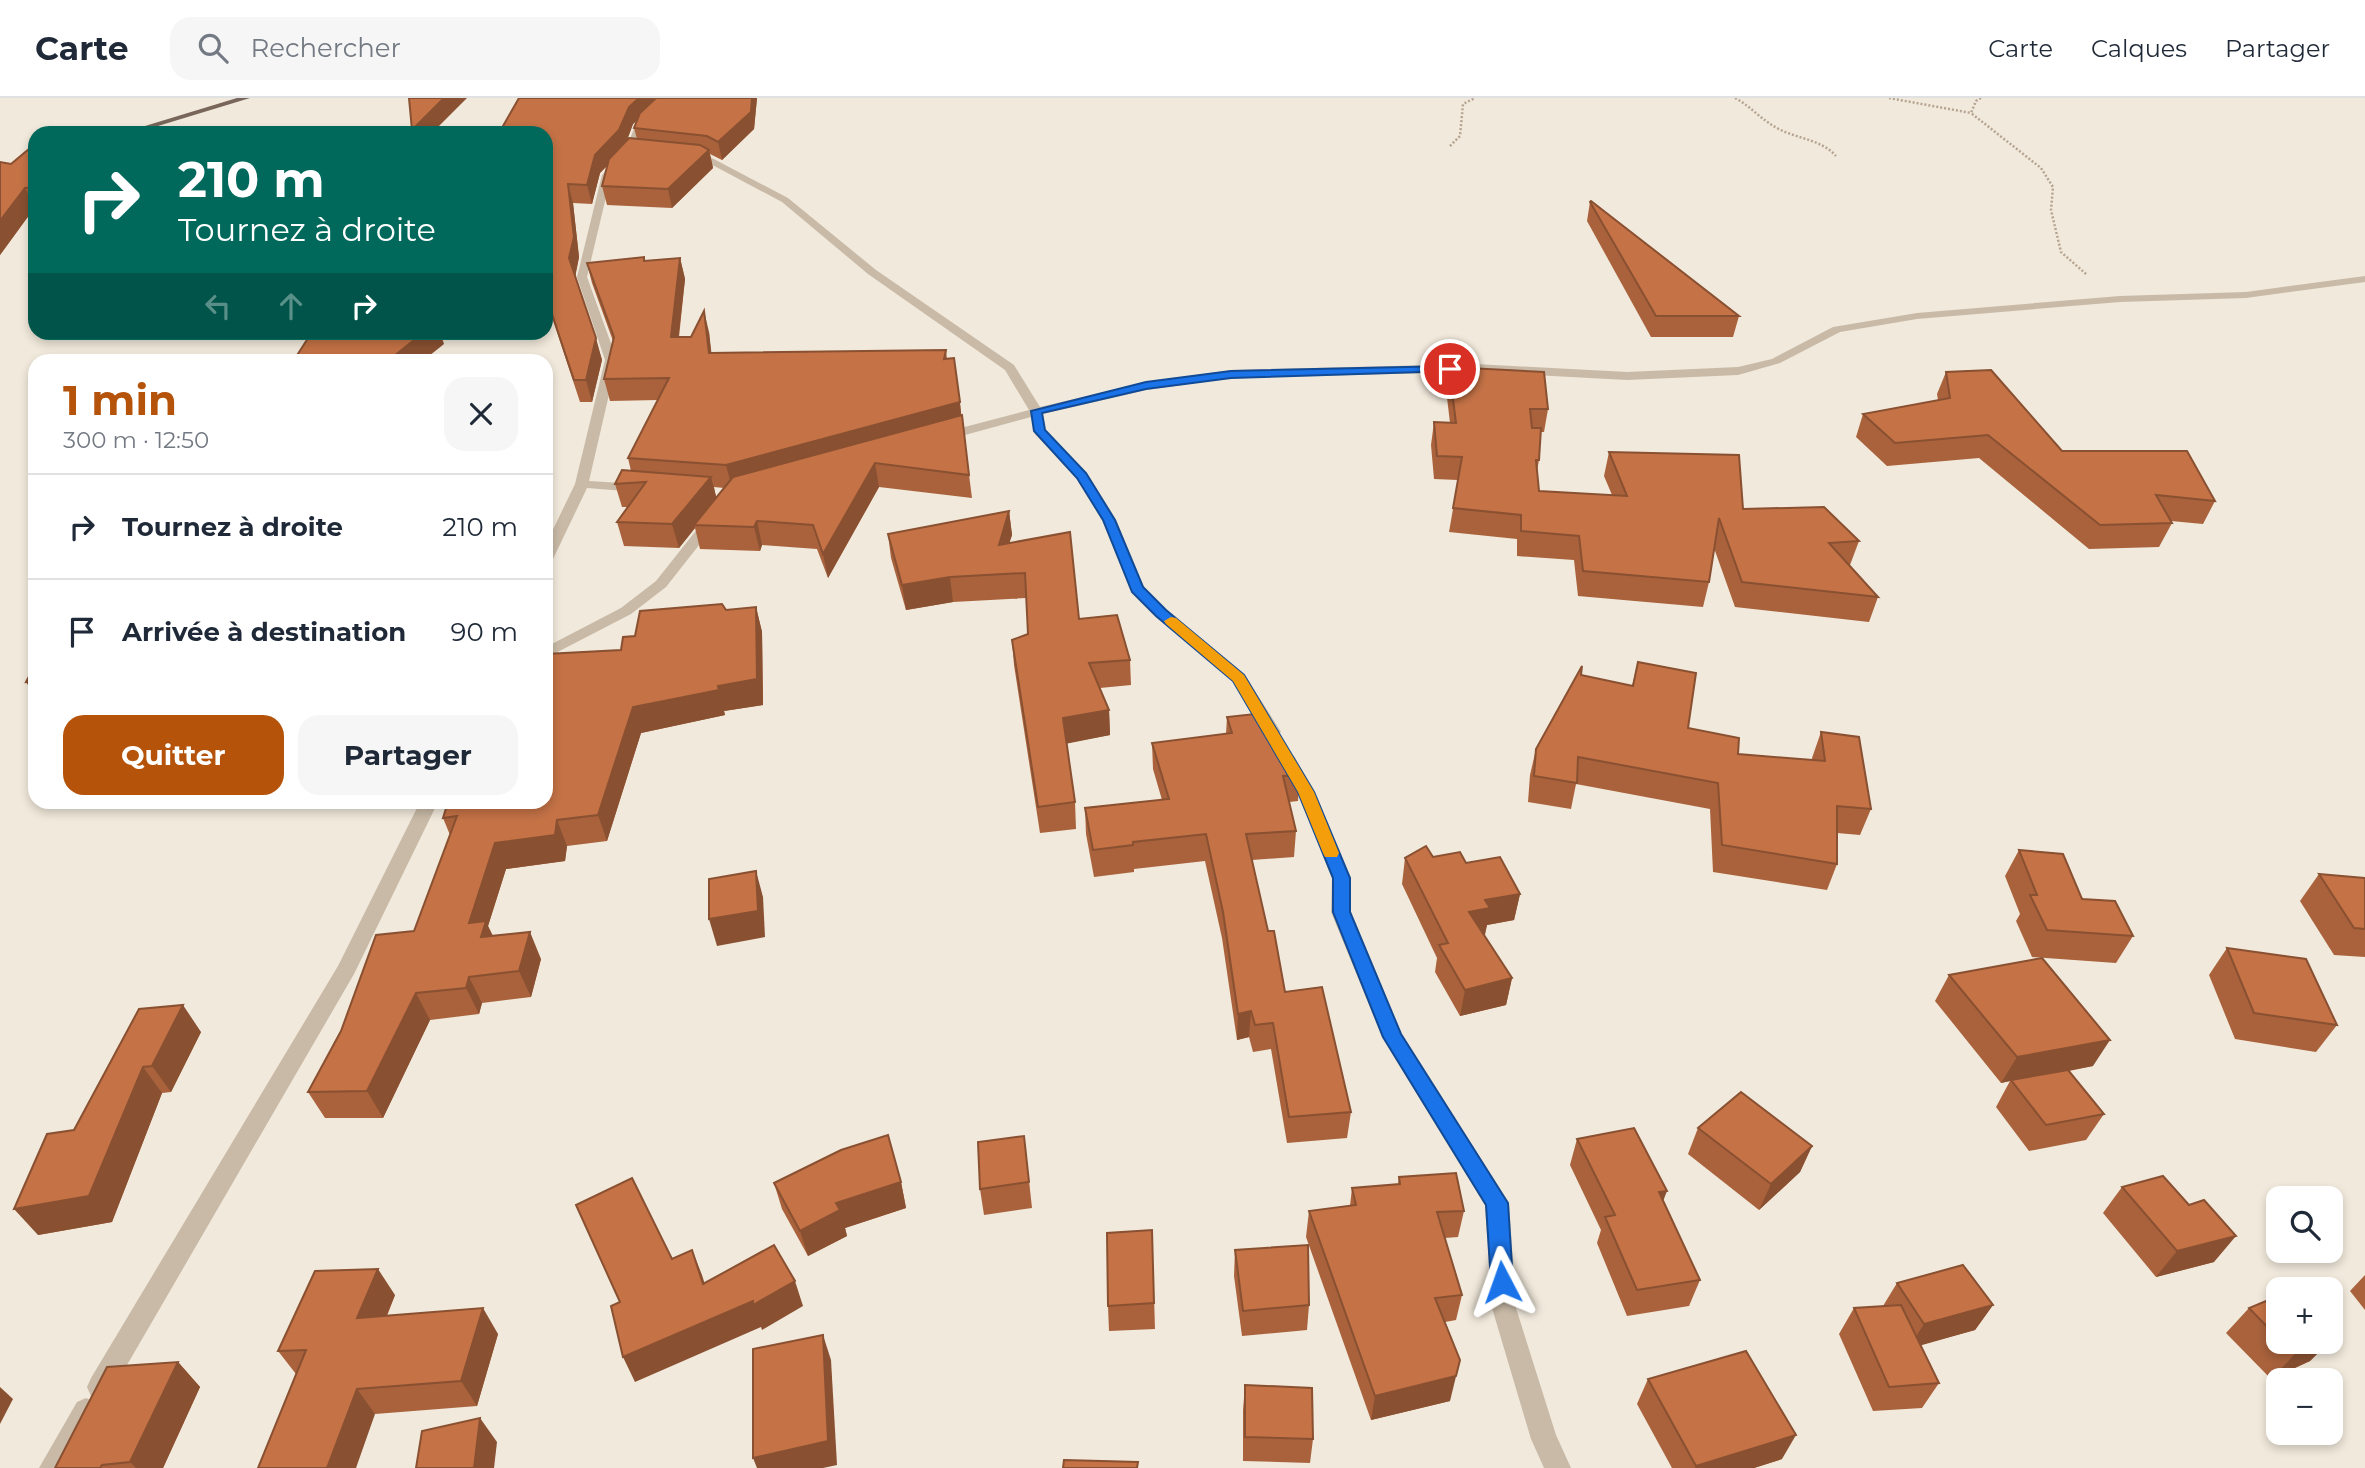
<!DOCTYPE html>
<html lang="fr">
<head>
<meta charset="utf-8">
<style>
  body { margin:0; font-family:Montserrat,sans-serif; background:#f6f6f7; color:#1f2937; height:100vh; display:flex; flex-direction:column; font-size:26px; white-space:nowrap }
  * { box-sizing:border-box; margin:0 }
  p { font-size:23px; color:#747a83 }
  .icon { flex:none; width:38px; height:38px; fill:none; stroke:currentColor; stroke-width:2; stroke-linecap:round; stroke-linejoin:round }
  .map { position:relative; flex:1; overflow:hidden }
  .panel { position:absolute; left:28px; top:256px; width:525px; height:455px; display:flex; flex-direction:column; background:#fff; border-radius:21px; box-shadow:0 4px 10px #0003 }
  .panel>* { flex:none }
  .top-card { position:absolute; left:28px; top:28px; width:525px; height:214px; border-radius:21px; box-shadow:0 4px 10px #0003; background:#00695c; color:#fff; overflow:hidden }
  .buttons { position:absolute; left:2266px; top:1088px; display:grid; gap:14px }
  .buttons a { display:grid; place-items:center; width:77px; height:77px; border-radius:14px; background:#fff; box-shadow:0 4px 10px #0003; font-size:35px }
  .pin { position:absolute; display:grid; place-items:center; width:60px; height:60px; color:#fff; margin:-30px; border:4px solid #fff; border-radius:50%; box-shadow:0 2px 7px #0007 }
  .me { position:absolute; width:77px; margin:-38px; rotate:356deg; stroke-linejoin:round; filter:drop-shadow(0 0 5px #0008) }
  .turn { display:flex; align-items:center; gap:24px; height:147px; padding:0 35px; font-size:32px }
  .turn .icon { width:91px; height:91px; stroke-width:2.5 }
  .turn b { display:block; font-size:49px; line-height:60px }
  .lanes { display:flex; align-items:center; height:66px; padding:0 35px; background:#0003; justify-content:center; gap:35px; direction:ltr }
  .lanes .off { opacity:.35 }
  .round { display:grid; place-items:center; flex:none; width:74px; height:74px; border-radius:21px; background:#f6f6f7 }
  .head { display:flex; align-items:center; justify-content:space-between; height:119px; padding:0 35px }
  h1 { font-size:42px; font-weight:700; line-height:52px; color:#b45309 }
  .action { display:flex; gap:14px; margin-top:auto; padding:14px 35px }
  .action a { flex:1; height:80px; border-radius:21px; background:#b45309; color:#fff; font-size:28px; font-weight:700; line-height:80px; text-align:center }
  .action a+a { background:#f6f6f7; color:#1f2937 }
  ul { padding:0; list-style:none }
  li { display:flex; align-items:center; gap:21px; height:105px; padding:0 35px; border-top:2px solid #e0e1e3 }
  li div { flex:1 }
  li b { display:block; font-size:26px }
  li em { font-style:normal }
  header { display:flex; align-items:center; gap:42px; box-sizing:border-box; height:98px; padding:0 35px; background:#fff; border-bottom:2px solid #e0e1e3 }
  header strong { font-size:33px }
  nav { display:flex; gap:38px; margin-inline-start:auto; font-size:24px }
  .search { width:490px; height:63px; background:#f6f6f7; display:flex; align-items:center; gap:18px; box-sizing:border-box; padding:0 24px; border-radius:21px; color:#747a83; font-size:26px }
  .map>svg:first-child { display:block }
  .lines { fill:none; stroke-linecap:round; stroke-linejoin:round }
  .path { stroke:#b5a491; stroke-width:2.5; stroke-dasharray:2 2; stroke-linecap:butt }
  .street { fill:#c9baa7; fill-rule:evenodd }
  .primary { fill:#776659; fill-rule:evenodd }
  .wall { fill:#a9623c; fill-rule:evenodd }
  .shaded-wall { fill:#895031 }
  .building { fill:#c47246; stroke:#895031; stroke-width:2 }
  .route { fill:#1a73e8; stroke:#114b97; stroke-width:2 }
  .slow { fill:#f59e0b }
</style>
</head>
<body>
<header>
<strong>Carte</strong>
<div class="search"><svg class="icon" aria-label="search" viewBox="0 0 24 24"><circle cx="10" cy="10" r="6"/><path d="M15 15l6 6"/></svg>Rechercher</div>
<nav><a>Carte</a><a>Calques</a><a>Partager</a></nav>
</header>
<div class="map">
<svg width="2365" height="1370" viewBox="0 0 2365 1370">
  <rect width="100%" height="100%" fill="#f1e9db"/>
  <g class="lines">
    <g class="path">
      <path d="M1735,0C1752,9 1763,24 1781,32C1799,41 1822,42 1836,58"/>
      <polyline points="1889,0 1971,15"/>
      <polyline points="1981,0 1976,3 1971,15 2041,70 2053,89 2051,112 2061,154 2086,176"/>
      <polyline points="1450,48 1460,38 1463,6 1475,0"/>
    </g>
    <g class="street">
      <polygon points="666,0 675,0 642,31 634,52 611,78 587,179 617,262 589,383 638,386 645,390 638,394 587,390 553,461 546,465 546,446 575,386 605,262 577,179 602,77 626,51 635,28"/>
      <polygon points="690,56 710,59 788,100 876,172 1014,267 1040,309 1146,284 1231,272 1475,266 1627,274 1738,269 1772,261 1833,229 1917,215 2120,198 2246,194 2365,178 2365,184 2246,200 2120,204 1917,221 1840,234 1780,265 1738,277 1627,282 1475,274 1231,280 1146,292 1043,316 1045,332 1087,375 1116,422 1144,489 1166,512 1245,577 1281,634 1273,639 1267,638 1233,583 1156,518 1132,494 1102,422 1077,380 1035,336 1031,319 943,343 938,342 938,336 1029,312 1005,272 868,176 782,104 705,63 687,61 686,59"/>
      <polygon points="711,419 718,423 666,489 631,516 546,560 546,549 621,510 656,483 706,420"/>
      <polygon points="1288,656 1294,658 1315,694 1350,780 1351,814 1401,935 1509,1105 1516,1210 1556,1337 1571,1370 1544,1370 1531,1341 1492,1210 1485,1107 1382,938 1331,814 1332,780 1297,694 1279,662"/>
      <polygon points="420,704 438,704 354,876 109,1298 100,1301 91,1298 87,1289 91,1280 338,868"/>
      <polygon points="86,1300 95,1304 99,1313 67,1370 39,1370 77,1304"/>
    </g>
    <polygon class="primary" points="237,0 250,0 135,35 122,35"/>
  </g>
  <g class="wall">
    <path d="M519,0H757L754,31L722,62L710,56L713,70L672,110L607,107L602,88L607,68L600,75L592,106L573,105L579,159L575,178L602,262L592,304H580L546,201V35ZM637,22L634,30L637,41L627,42L633,26Z"/>
    <polygon points="35,46 35,109 0,157 0,64 11,66"/>
    <polygon points="1590,104 1739,218 1733,239 1651,239 1587,123"/>
    <path d="M644,159L645,163L680,160L685,181L679,239H691L709,234L711,255L946,252L947,261L954,260L972,400L879,389L828,480L817,451L762,447L760,453L700,451L695,430L679,450L624,448L617,424L627,409H622L615,386L631,373L628,360L658,302L610,303L604,281L613,243L592,185L587,165ZM714,389L724,390L716,399Z"/>
    <polygon points="1449,269 1548,311 1544,334 1540,334 1539,362 1537,373 1539,393 1612,397 1604,378 1609,354 1743,411 1859,443 1850,467 1849,467 1878,499 1869,524 1735,509 1714,450 1709,484 1703,509 1578,498 1574,462 1517,458 1517,441 1449,434 1458,382 1434,381 1431,347 1434,324 1450,325 1446,291"/>
    <polygon points="1946,274 2062,353 2215,403 2203,426 2171,423 2172,425 2159,449 2089,451 1979,360 1887,368 1856,339 1863,316 1938,302 1937,296"/>
    <polygon points="1009,413 1012,437 1009,445 1079,521 1130,562 1131,587 1100,590 1109,612 1110,637 1067,645 1075,704 1076,731 1040,735 1014,567 1012,542 1028,536 1026,500 953,504 906,512 891,460 888,436"/>
    <polygon points="756,509 762,534 763,607 724,613 725,617 641,635 607,743 567,748 565,763 506,771 488,828 493,838 541,861 531,899 482,905 479,916 430,922 383,1020 325,1020 308,994 414,833 450,737 443,720 635,538 726,512"/>
    <polygon points="1638,564 1688,630 1738,656 1812,662 1812,660 1821,634 1871,711 1860,737 1837,735 1837,766 1827,792 1713,774 1710,711 1576,686 1571,711 1528,704 1530,677 1536,651 1581,577 1632,588"/>
    <polygon points="1227,619 1300,677 1298,703 1289,704 1296,733 1294,759 1252,762 1268,833 1285,894 1351,1014 1347,1040 1287,1045 1271,951 1253,954 1249,939 1237,942 1222,840 1205,763 1134,771 1134,774 1094,779 1086,736 1085,710 1162,702 1153,671 1152,645 1226,636"/>
    <polygon points="2019,752 2133,838 2116,865 2032,859 2016,823 2020,816 2005,778"/>
    <polygon points="1433,759 1466,765 1520,796 1514,822 1487,827 1484,837 1512,880 1506,907 1460,918 1435,874 1437,860 1402,786 1405,760"/>
    <polygon points="2319,776 2365,780 2365,859 2334,857 2300,803"/>
    <polygon points="2227,850 2337,927 2316,954 2235,941 2209,877"/>
    <polygon points="1949,877 2093,968 2069,973 2104,1016 2086,1042 2029,1053 1996,1009 2010,983 2001,985 1935,903"/>
    <polygon points="139,911 201,934 171,994 162,995 112,1124 38,1137 74,1032"/>
    <polygon points="1698,1030 1812,1048 1800,1074 1759,1112 1688,1056"/>
    <polygon points="1577,1041 1700,1182 1689,1208 1627,1218 1597,1145 1601,1132 1570,1067"/>
    <polygon points="1027,1064 1032,1110 984,1117 980,1091"/>
    <polygon points="1399,1079 1464,1113 1458,1139 1445,1140 1462,1197 1456,1222 1445,1224 1450,1303 1371,1322 1306,1139 1309,1113 1350,1108 1352,1090 1398,1086"/>
    <polygon points="901,1084 906,1110 845,1130 847,1138 808,1158 782,1111 774,1085"/>
    <polygon points="2122,1089 2214,1164 2156,1179 2103,1115"/>
    <polygon points="1152,1132 1155,1231 1109,1233 1108,1208"/>
    <polygon points="1235,1152 1309,1207 1307,1232 1242,1238 1234,1178"/>
    <polygon points="2365,1177 2365,1212 2350,1193"/>
    <polygon points="1897,1185 1993,1207 1975,1232 1920,1247 1939,1285 1922,1310 1873,1313 1839,1236 1854,1210 1883,1208"/>
    <polygon points="395,1197 387,1218 498,1236 477,1308 375,1316 296,1276 278,1253"/>
    <polygon points="2278,1198 2278,1244 2329,1244 2310,1263 2271,1281 2226,1235 2249,1210"/>
    <polygon points="178,1264 200,1289 163,1370 55,1370"/>
    <polygon points="1648,1281 1782,1361 1754,1370 1672,1370 1637,1306"/>
    <polygon points="1245,1287 1313,1341 1310,1365 1243,1363 1243,1312"/>
  </g>
  <g class="shaded-wall">
    <polygon points="444,0 467,0 432,35 412,35 412,32"/>
    <polygon points="639,0 662,0 633,26 624,50 600,75 592,106 587,87 595,57 629,9"/>
    <polygon points="752,0 757,0 754,31 722,62 718,44"/>
    <polygon points="709,52 713,70 672,110 668,91"/>
    <polygon points="568,86 573,105 579,159 575,180 569,160"/>
    <polygon points="25,90 35,109 0,157 0,123"/>
    <polygon points="680,160 685,181 676,260 671,239"/>
    <polygon points="704,213 709,234 714,277 709,255"/>
    <polygon points="424,234 440,234 444,246 424,262 389,262"/>
    <polygon points="596,240 602,262 592,304 586,282"/>
    <polygon points="960,304 962,327 732,390 726,367"/>
    <polygon points="875,365 879,389 828,480 823,456"/>
    <polygon points="711,379 717,402 694,427 695,430 679,450 672,426"/>
    <polygon points="1009,413 1012,437 1001,471 999,447"/>
    <polygon points="757,423 762,447 760,453 754,429"/>
    <polygon points="950,479 953,504 906,512 902,487"/>
    <polygon points="756,509 762,534 763,607 724,613 725,617 641,635 607,743 598,717 633,609"/>
    <polygon points="35,583 35,598 26,584"/>
    <polygon points="1109,612 1110,637 1065,646 1063,620"/>
    <polygon points="557,722 567,748 565,763 506,771 488,828 498,849 493,866 469,825 495,745"/>
    <polygon points="756,773 763,799 765,839 717,848 709,821"/>
    <polygon points="1520,796 1514,822 1487,827 1485,837 1464,841 1469,814 1485,802"/>
    <polygon points="530,834 541,861 531,899 519,873"/>
    <polygon points="469,879 482,905 479,916 466,890"/>
    <polygon points="1512,880 1506,907 1460,918 1465,892"/>
    <polygon points="416,895 430,922 383,1020 367,993"/>
    <polygon points="183,907 201,934 171,994 152,968"/>
    <polygon points="1251,913 1249,939 1237,942 1238,916"/>
    <polygon points="2110,942 2093,968 2012,983 2011,982 2010,983 2001,985 2017,959"/>
    <polygon points="143,969 162,995 112,1124 38,1137 14,1111"/>
    <polygon points="1812,1048 1800,1074 1759,1112 1771,1086"/>
    <polygon points="901,1084 906,1110 845,1130 847,1138 808,1158 800,1133 836,1105"/>
    <polygon points="1667,1093 1657,1119 1659,1094"/>
    <polygon points="2236,1138 2214,1164 2156,1179 2177,1153"/>
    <polygon points="692,1152 702,1177 713,1212 703,1186"/>
    <polygon points="378,1171 395,1197 375,1245 357,1220"/>
    <polygon points="795,1183 803,1208 762,1232 761,1229 635,1284 623,1259"/>
    <polygon points="1993,1207 1975,1232 1908,1251 1924,1226"/>
    <polygon points="483,1210 498,1236 477,1308 461,1283"/>
    <polygon points="823,1237 831,1262 837,1367 823,1370 757,1370 753,1360"/>
    <polygon points="2321,1244 2329,1244 2310,1263 2271,1281 2295,1256"/>
    <polygon points="1460,1262 1450,1303 1371,1322 1375,1298"/>
    <polygon points="178,1264 200,1289 163,1370 136,1370 130,1364"/>
    <polygon points="0,1289 13,1301 0,1326"/>
    <polygon points="357,1291 375,1316 356,1370 327,1370"/>
    <polygon points="480,1320 497,1344 494,1370 474,1370"/>
    <polygon points="1796,1337 1782,1361 1754,1370 1695,1370 1696,1368"/>
  </g>
  <g class="building">
    <polygon points="409,0 444,0 412,32"/>
    <polygon points="519,0 639,0 629,9 619,32 595,57 587,87 568,86 574,139 569,160 596,240 586,282 574,282 546,198 546,35 499,35"/>
    <polygon points="656,0 752,0 751,14 718,44 707,38 634,30 640,15"/>
    <polygon points="629,40 700,47 709,52 668,91 602,88 609,61"/>
    <polygon points="35,46 35,89 25,90 0,123 0,64 11,66"/>
    <polygon points="1591,103 1739,218 1656,218 1590,104"/>
    <polygon points="644,159 644,163 680,160 671,239 691,239 704,213 709,255 946,252 944,261 954,260 960,304 726,367 628,360 669,280 604,281 614,239 587,165"/>
    <polygon points="312,234 424,234 389,262 294,262"/>
    <polygon points="1449,269 1544,274 1548,311 1530,311 1532,330 1541,330 1539,362 1536,362 1539,393 1627,398 1609,354 1739,357 1743,411 1824,409 1859,443 1829,445 1878,499 1742,484 1719,420 1709,484 1583,473 1579,438 1521,433 1521,417 1453,410 1462,359 1437,358 1434,324 1456,325"/>
    <polygon points="1991,272 2062,353 2187,353 2215,403 2156,397 2172,425 2100,427 1988,337 1895,345 1863,316 1950,300 1946,274"/>
    <polygon points="962,317 969,377 875,365 823,456 813,427 757,423 754,429 694,427 733,379"/>
    <polygon points="622,372 711,379 672,426 617,424 646,384 615,386"/>
    <polygon points="1009,413 999,447 1070,434 1079,521 1117,517 1130,562 1089,565 1109,612 1063,620 1075,704 1038,709 1012,542 1028,536 1025,475 950,479 902,487 888,436"/>
    <polygon points="722,506 726,512 756,509 757,581 718,588 719,592 633,609 598,717 557,722 555,737 495,745 469,825 486,823 481,839 530,834 519,873 469,879 466,890 416,895 367,993 308,994 341,933 376,837 414,833 457,718 443,720 448,704 546,704 546,556 621,552 623,539 635,538 640,513"/>
    <polygon points="1638,564 1696,575 1688,630 1739,640 1738,656 1825,663 1821,634 1859,639 1871,711 1837,708 1837,766 1722,747 1718,685 1578,659 1577,685 1534,678 1536,651 1582,568 1581,577 1633,588"/>
    <polygon points="35,567 35,583 26,584"/>
    <polygon points="1264,615 1300,677 1283,678 1296,733 1246,736 1268,833 1274,833 1285,894 1322,889 1351,1014 1289,1019 1273,925 1255,927 1251,913 1238,916 1223,814 1206,736 1133,744 1133,747 1093,752 1085,710 1169,701 1152,645 1232,635 1227,619"/>
    <polygon points="1426,748 1433,759 1460,754 1466,765 1500,759 1520,796 1485,802 1490,810 1469,814 1512,880 1465,892 1439,847 1448,845 1405,760"/>
    <polygon points="2019,752 2063,756 2082,801 2115,803 2133,838 2047,832 2030,797 2037,797"/>
    <polygon points="756,773 758,813 709,821 709,781"/>
    <polygon points="2319,776 2365,780 2365,831 2354,830"/>
    <polygon points="2227,850 2306,861 2337,927 2254,915"/>
    <polygon points="2042,860 2110,942 2017,959 1949,877"/>
    <polygon points="183,907 152,968 143,969 89,1098 14,1111 47,1036 74,1032 139,911"/>
    <polygon points="2068,972 2104,1016 2046,1027 2011,982"/>
    <polygon points="1741,994 1812,1048 1771,1086 1698,1030"/>
    <polygon points="1634,1030 1667,1093 1659,1094 1700,1182 1637,1192 1605,1119 1615,1117 1577,1041"/>
    <polygon points="888,1037 901,1084 836,1105 840,1112 800,1133 774,1085 841,1052"/>
    <polygon points="1024,1038 1029,1084 980,1091 978,1044"/>
    <polygon points="1456,1075 1464,1113 1437,1114 1462,1197 1435,1200 1460,1262 1456,1278 1375,1298 1309,1113 1356,1107 1352,1090 1400,1086 1399,1079"/>
    <polygon points="2163,1078 2189,1107 2204,1102 2236,1138 2177,1153 2122,1089"/>
    <polygon points="632,1080 672,1161 692,1152 703,1186 774,1147 795,1183 753,1207 753,1203 623,1259 611,1208 620,1204 576,1107"/>
    <polygon points="1152,1132 1154,1205 1108,1208 1107,1135"/>
    <polygon points="1308,1147 1309,1207 1243,1213 1235,1152"/>
    <polygon points="1963,1167 1993,1207 1924,1226 1897,1185"/>
    <polygon points="378,1171 357,1220 483,1210 461,1283 357,1291 327,1370 258,1370 306,1252 278,1253 315,1173"/>
    <polygon points="2278,1198 2278,1240 2249,1210"/>
    <polygon points="1901,1207 1939,1285 1889,1289 1854,1210"/>
    <polygon points="823,1237 828,1343 753,1360 753,1251"/>
    <polygon points="2283,1244 2321,1244 2295,1256"/>
    <polygon points="1746,1253 1796,1337 1696,1368 1648,1281"/>
    <polygon points="178,1264 130,1364 102,1367 100,1370 55,1370 107,1269"/>
    <polygon points="1245,1287 1312,1290 1313,1341 1245,1339"/>
    <polygon points="480,1320 474,1370 416,1370 422,1333"/>
    <polygon points="1064,1362 1138,1364 1137,1370 1063,1370"/>
  </g>
  <polygon class="route" points="1450,268 1455,271 1454,273 1231,280 1146,291 1042,315 1045,332 1086,375 1115,422 1143,489 1166,512 1244,577 1314,694 1350,780 1350,814 1401,936 1508,1105 1513,1184 1510,1191 1502,1194 1494,1191 1491,1184 1486,1107 1383,939 1333,814 1333,780 1298,694 1233,583 1156,518 1132,494 1103,422 1077,380 1034,333 1031,313 1146,284 1231,273"/>
  <polygon class="slow" points="1171,519 1176,520 1244,577 1314,694 1339,755 1337,759 1325,759 1323,755 1298,694 1233,583 1166,526 1164,523"/>
</svg>
<div class="buttons">
<a><svg class="icon" aria-label="search" viewBox="0 0 24 24"><circle cx="10" cy="10" r="6"/><path d="M15 15l6 6"/></svg></a>
<a>+</a>
<a>−</a>
</div>
<div class="pin" style="left:1450px;top:271px;background:#d93025"><svg class="icon" aria-label="arrive" viewBox="0 0 24 24"><path d="M6 21V4h12l-3 4 3 4H6"/></svg></div>
<svg class="me" style="left:1502px;top:1184px" viewBox="-20 -20 40 40"><path d="M0-17L14 15 0 8-14 15z" fill="#1a73e8" stroke="#fff" stroke-width="4"/></svg>
<div class="top-card">
<div class="turn"><svg class="icon" aria-label="right" viewBox="0 0 24 24"><path d="M7 20v-9h11M14 6l5 5-5 5"/></svg><div><b>210 m</b>Tournez à droite</div></div>
<div class="lanes"><svg class="icon off" aria-label="left" viewBox="0 0 24 24"><path d="M17 20v-9H6M10 6l-5 5 5 5"/></svg><svg class="icon off" aria-label="ahead" viewBox="0 0 24 24"><path d="M12 20V5M6 11l6-6 6 6"/></svg><svg class="icon" aria-label="right" viewBox="0 0 24 24"><path d="M7 20v-9h11M14 6l5 5-5 5"/></svg></div>
</div>
<section class="panel">
<div class="head"><div><h1>1 min</h1><p>300 m · 12:50</p></div><a class="round"><svg class="icon" aria-label="close" viewBox="0 0 24 24"><path d="M6 6l12 12M18 6L6 18"/></svg></a></div>
<ul>
<li><svg class="icon" aria-label="right" viewBox="0 0 24 24"><path d="M7 20v-9h11M14 6l5 5-5 5"/></svg><div><b>Tournez à droite</b></div><em>210 m</em></li>
<li><svg class="icon" aria-label="arrive" viewBox="0 0 24 24"><path d="M6 21V4h12l-3 4 3 4H6"/></svg><div><b>Arrivée à destination</b></div><em>90 m</em></li>
</ul>
<div class="action"><a>Quitter</a><a>Partager</a></div>
</section>
</div>
</body>
</html>
